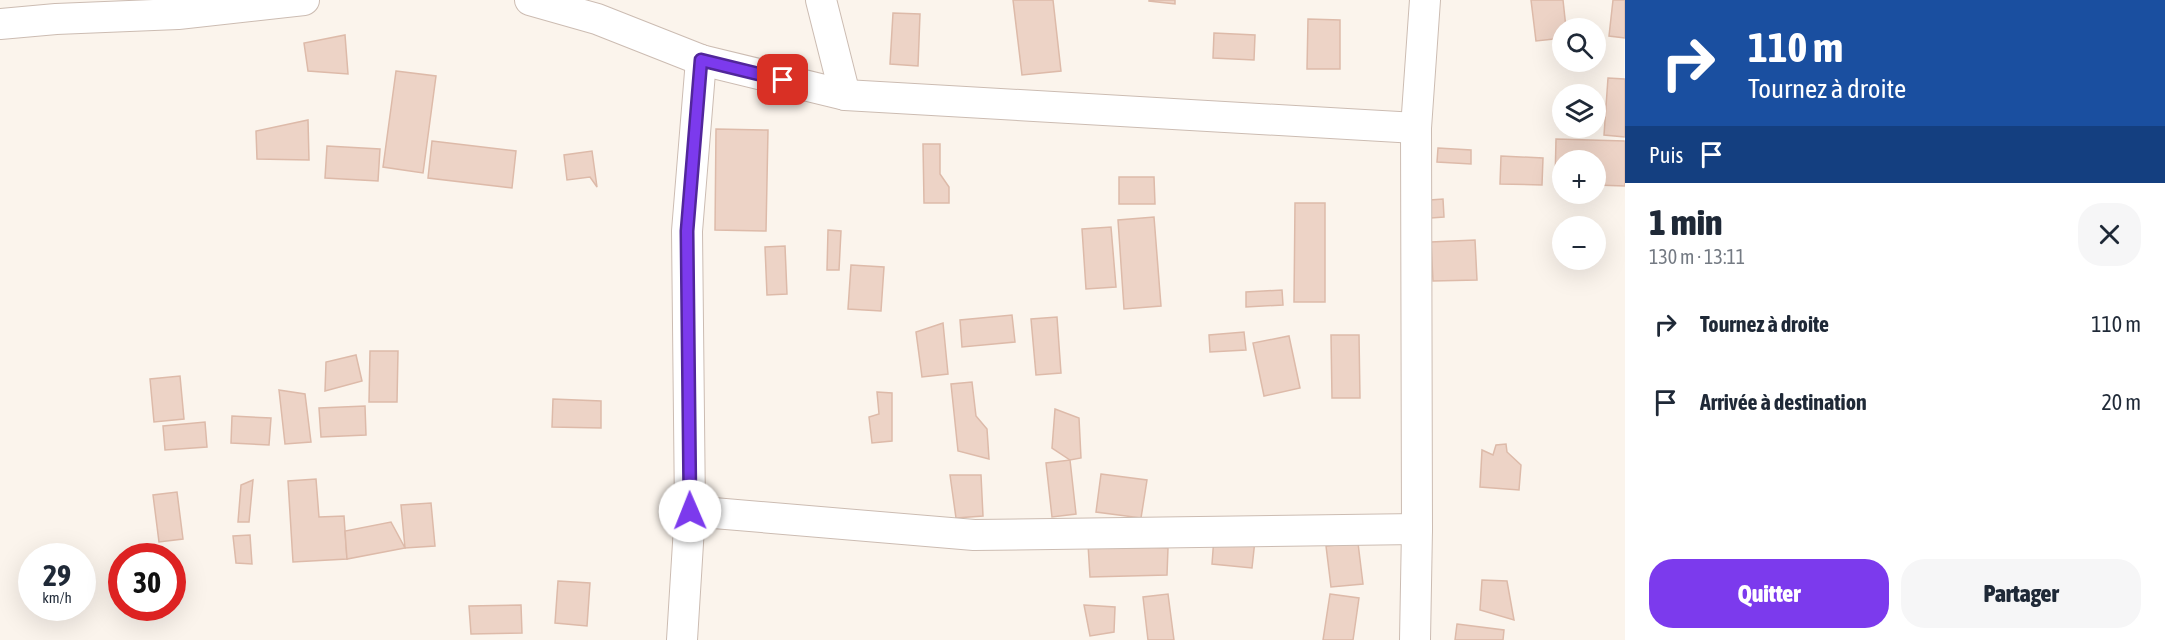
<!DOCTYPE html>
<html lang="fr">
<head>
<meta charset="utf-8">
<style>
  body { margin:0; font-family:"Asap Condensed",sans-serif; background:#f6f6f7; color:#1f2937; height:100vh; display:flex; flex-direction:column; font-size:22px; white-space:nowrap }
  * { box-sizing:border-box; margin:0 }
  p { font-size:20px; color:#747a83 }
  .icon { flex:none; width:33px; height:33px; fill:none; stroke:currentColor; stroke-width:2; stroke-linecap:round; stroke-linejoin:round }
  .map { position:relative; flex:1; overflow:hidden }
  .side { display:flex; flex-direction:column; background:#fff; width:540px }
  .side>* { flex:none }
  .banner { background:#1a4fa0; color:#fff; overflow:hidden }
  .controls { position:absolute; left:1552px; top:18px; display:grid; gap:12px }
  .controls a { display:grid; place-items:center; width:54px; height:54px; border-radius:50%; background:#fff; box-shadow:0 6px 24px #0002; font-size:30px }
  .speed { position:absolute; left:18px; top:543px; display:flex; gap:12px; font-size:30px; font-weight:700; text-align:center }
  .speed>* { display:grid; place-content:center; width:78px; height:78px; border-radius:50%; background:#fff; box-shadow:0 6px 24px #0002; line-height:1 }
  .speed small { font-size:15px; font-weight:400 }
  .speed .limit { border:9px solid #d22; background:#fff; color:#111 }
  .pin { position:absolute; display:grid; place-items:center; width:51px; height:51px; color:#fff; margin:-26px; border-radius:12px; box-shadow:0 3px 9px #0006 }
  .me { position:absolute; width:66px; margin:-33px; rotate:359deg; stroke-linejoin:round; filter:drop-shadow(0 0 4px #0008) }
  .turn { display:flex; align-items:center; gap:21px; height:126px; padding:0 24px; font-size:27px }
  .turn .icon { width:78px; height:78px; stroke-width:2.5 }
  .turn b { display:block; font-size:42px; line-height:51px }
  .then { display:flex; align-items:center; height:57px; padding:0 24px; background:#0003; gap:12px; font-size:22px }
  .round { display:grid; place-items:center; flex:none; width:63px; height:63px; border-radius:24px; background:#f6f6f7 }
  .head { display:flex; align-items:center; justify-content:space-between; height:102px; padding:0 24px }
  h1 { font-size:36px; font-weight:800; line-height:45px }
  .cta { display:flex; gap:12px; margin-top:auto; padding:12px 24px }
  .cta a { flex:1; height:69px; border-radius:24px; background:#7c3aed; color:#fff; font-size:24px; font-weight:800; line-height:69px; text-align:center }
  .cta a+a { background:#f6f6f7; color:#1f2937 }
  ul { padding:0; list-style:none }
  li { display:flex; align-items:center; gap:18px; height:78px; padding:0 24px }
  li div { flex:1 }
  li b { display:block; font-size:22px }
  li em { font-style:normal }
  main { display:flex; flex:1; min-height:0 }
  .map>svg:first-child { display:block }
  .building { fill:#edd3c6; stroke:#ddbaa9; stroke-width:1.5 }
  .lines { fill:none; stroke-linecap:round; stroke-linejoin:round }
  .minor-casing { stroke:#ccbcb2; stroke-width:32 }
  .minor { stroke:#fff; stroke-width:30 }
  .route-casing { stroke:#51269a; stroke-width:15 }
  .route { stroke:#7c3aed; stroke-width:10 }
</style>
</head>
<body>
<main>
<div class="map">
<svg width="1625" height="640" viewBox="0 0 1625 640">
  <rect width="100%" height="100%" fill="#fbf4ec"/>
  <g class="building">
    <polygon points="1013,0 1053,0 1061,71 1022,75"/>
    <polygon points="1149,0 1175,0 1175,4 1149,1"/>
    <polygon points="1531,0 1563,0 1566,28 1563,28 1563,38 1536,41"/>
    <polygon points="1613,0 1625,0 1625,38 1609,36"/>
    <polygon points="893,13 920,14 918,66 890,64"/>
    <polygon points="1308,19 1340,20 1340,69 1307,69"/>
    <polygon points="1214,33 1255,35 1254,60 1213,58"/>
    <polygon points="345,35 348,74 308,71 304,43"/>
    <polygon points="396,71 436,76 423,173 383,167"/>
    <polygon points="1608,78 1625,79 1625,137 1604,135"/>
    <polygon points="308,120 309,160 257,159 256,131"/>
    <polygon points="716,129 768,130 766,231 715,230"/>
    <polygon points="1556,139 1625,141 1625,186 1596,185 1596,160 1563,160 1563,183 1555,183"/>
    <polygon points="432,141 516,151 512,188 428,178"/>
    <polygon points="923,144 940,144 940,174 949,187 949,203 924,203"/>
    <polygon points="327,146 380,149 378,181 325,178"/>
    <polygon points="1438,148 1471,150 1471,164 1437,162"/>
    <polygon points="592,151 597,187 590,177 567,180 564,155"/>
    <polygon points="1501,156 1543,158 1542,185 1500,184"/>
    <polygon points="1119,177 1154,177 1155,204 1119,204"/>
    <polygon points="1443,199 1444,217 1431,218 1430,200"/>
    <polygon points="1295,203 1325,203 1325,302 1294,302"/>
    <polygon points="1154,217 1161,306 1124,309 1118,220"/>
    <polygon points="1111,227 1116,287 1086,289 1082,229"/>
    <polygon points="828,230 841,231 839,270 827,270"/>
    <polygon points="1475,240 1477,280 1433,281 1431,242"/>
    <polygon points="785,246 787,294 767,295 765,247"/>
    <polygon points="851,265 884,267 881,311 848,309"/>
    <polygon points="1282,290 1283,305 1246,307 1246,292"/>
    <polygon points="1012,315 1015,342 962,347 960,320"/>
    <polygon points="1057,317 1061,373 1036,375 1031,319"/>
    <polygon points="943,323 948,374 922,377 916,332"/>
    <polygon points="1244,332 1246,350 1210,352 1209,335"/>
    <polygon points="1331,335 1359,335 1360,398 1332,398"/>
    <polygon points="1289,336 1300,388 1264,396 1253,343"/>
    <polygon points="370,351 398,351 397,402 369,402"/>
    <polygon points="356,355 362,381 325,391 326,362"/>
    <polygon points="180,376 184,419 154,422 150,379"/>
    <polygon points="972,382 976,416 987,429 989,459 958,451 951,384"/>
    <polygon points="279,390 305,394 311,442 285,444"/>
    <polygon points="877,392 892,393 892,441 872,443 869,417 879,414"/>
    <polygon points="553,399 601,401 601,428 552,427"/>
    <polygon points="365,406 366,435 321,437 319,408"/>
    <polygon points="1055,409 1079,418 1081,458 1070,460 1052,448"/>
    <polygon points="232,416 271,418 269,445 231,443"/>
    <polygon points="205,422 207,447 165,450 163,426"/>
    <polygon points="1506,444 1507,452 1521,465 1519,490 1480,487 1482,450 1493,455 1496,445"/>
    <polygon points="1070,460 1076,514 1052,517 1046,463"/>
    <polygon points="1101,474 1147,480 1141,518 1096,512"/>
    <polygon points="950,475 981,475 983,516 956,518"/>
    <polygon points="316,479 319,517 344,516 347,559 293,562 288,481"/>
    <polygon points="253,480 249,522 238,522 241,485"/>
    <polygon points="177,492 183,539 159,542 153,495"/>
    <polygon points="431,503 435,546 405,548 401,505"/>
    <polygon points="391,522 405,548 347,559 345,531"/>
    <polygon points="250,535 252,564 236,563 233,536"/>
    <polygon points="1214,537 1255,540 1252,568 1212,564"/>
    <polygon points="1358,543 1363,584 1331,587 1326,546"/>
    <polygon points="1088,544 1168,548 1167,575 1090,577"/>
    <polygon points="1482,580 1507,581 1514,620 1480,610"/>
    <polygon points="558,581 590,583 587,626 555,623"/>
    <polygon points="1168,594 1174,640 1148,640 1143,597"/>
    <polygon points="1330,594 1359,598 1353,640 1323,640"/>
    <polygon points="521,605 522,633 471,634 469,606"/>
    <polygon points="1084,605 1115,607 1114,632 1090,636"/>
    <polygon points="1457,624 1504,630 1503,640 1455,640"/>
  </g>
  <g class="lines">
    <g class="minor-casing">
      <g id="minor">
        <polyline points="530,0 597,19 701,60 845,95 1416,128"/>
        <polyline points="821,0 845,95"/>
        <polyline points="0,24 56,19 178,14 304,0"/>
        <polyline points="690,511 974,535 1417,529"/>
        <polyline points="682,640 690,511 687,231 701,60"/>
        <polyline points="1415,640 1417,529 1416,128 1425,0"/>
      </g>
    </g>
    <use href="#minor" class="minor"/>
  </g>
  <g class="lines">
    <g class="route-casing">
      <polyline id="route" points="690,511 687,231 701,60 783,80"/>
    </g>
    <use href="#route" class="route"/>
  </g>
</svg>
<div class="controls">
<a><svg class="icon" aria-label="search" viewBox="0 0 24 24"><circle cx="10" cy="10" r="6"/><path d="M15 15l6 6"/></svg></a>
<a><svg class="icon" aria-label="layers" viewBox="0 0 24 24"><path d="M12 4l9 5-9 5-9-5zM3 14l9 5 9-5"/></svg></a>
<a>+</a>
<a>−</a>
</div>
<div class="speed"><div>29<small>km/h</small></div><div class="limit">30</div></div>
<div class="pin" style="left:783px;top:80px;background:#d93025"><svg class="icon" aria-label="arrive" viewBox="0 0 24 24"><path d="M6 21V4h12l-3 4 3 4H6"/></svg></div>
<svg class="me" style="left:690px;top:511px" viewBox="-20 -20 40 40"><circle r="19" fill="#fff"/><path d="M0-13L10 11 0 6-10 11z" fill="#7c3aed"/></svg>
</div>
<section class="side">
<div class="banner">
<div class="turn"><svg class="icon" aria-label="right" viewBox="0 0 24 24"><path d="M7 20v-9h11M14 6l5 5-5 5"/></svg><div><b>110 m</b>Tournez à droite</div></div>
<div class="then">Puis<svg class="icon" aria-label="arrive" viewBox="0 0 24 24"><path d="M6 21V4h12l-3 4 3 4H6"/></svg></div>
</div>
<div class="head"><div><h1>1 min</h1><p>130 m · 13:11</p></div><a class="round"><svg class="icon" aria-label="close" viewBox="0 0 24 24"><path d="M6 6l12 12M18 6L6 18"/></svg></a></div>
<ul>
<li><svg class="icon" aria-label="right" viewBox="0 0 24 24"><path d="M7 20v-9h11M14 6l5 5-5 5"/></svg><div><b>Tournez à droite</b></div><em>110 m</em></li>
<li><svg class="icon" aria-label="arrive" viewBox="0 0 24 24"><path d="M6 21V4h12l-3 4 3 4H6"/></svg><div><b>Arrivée à destination</b></div><em>20 m</em></li>
</ul>
<div class="cta"><a>Quitter</a><a>Partager</a></div>
</section>
</main>
</body>
</html>
